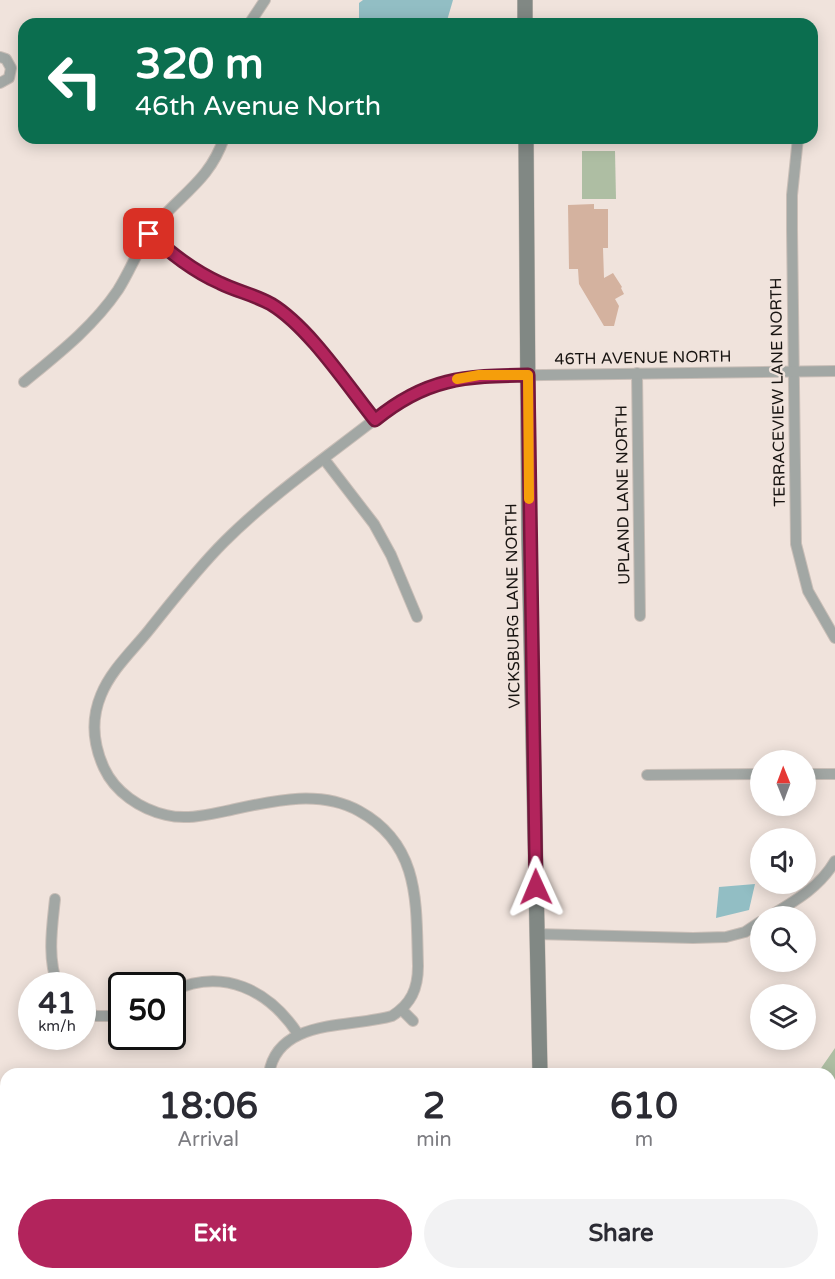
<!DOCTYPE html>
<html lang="en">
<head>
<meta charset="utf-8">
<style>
  body { margin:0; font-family:"Varela Round",sans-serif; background:#f2f2f3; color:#2b2b33; height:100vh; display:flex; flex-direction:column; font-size:22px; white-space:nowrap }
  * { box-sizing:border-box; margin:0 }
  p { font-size:20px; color:#7c7c81 }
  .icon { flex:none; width:33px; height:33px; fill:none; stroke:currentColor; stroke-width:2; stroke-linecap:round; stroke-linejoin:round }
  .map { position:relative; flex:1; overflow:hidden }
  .details { position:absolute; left:0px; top:1068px; width:836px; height:212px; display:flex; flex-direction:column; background:#fff; border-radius:18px 18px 0 0; box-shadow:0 3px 15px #0003 }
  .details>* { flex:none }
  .banner { position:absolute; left:18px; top:18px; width:800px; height:126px; border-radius:18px; box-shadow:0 3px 15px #0003; background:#0b6e4f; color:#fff; overflow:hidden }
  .needle { width:39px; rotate:359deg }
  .fabs { position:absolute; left:750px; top:750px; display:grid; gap:12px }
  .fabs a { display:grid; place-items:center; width:66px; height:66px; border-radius:50%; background:#fff; box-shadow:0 3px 15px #0003; font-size:30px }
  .speed { position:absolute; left:18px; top:972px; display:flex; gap:12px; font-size:30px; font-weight:700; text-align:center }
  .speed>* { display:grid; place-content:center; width:78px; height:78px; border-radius:50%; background:#fff; box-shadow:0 3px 15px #0003; line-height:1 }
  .speed small { font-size:15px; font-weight:400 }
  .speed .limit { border:3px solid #111; border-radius:9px; background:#fff; color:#111 }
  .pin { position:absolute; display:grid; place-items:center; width:51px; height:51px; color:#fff; margin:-26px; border-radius:12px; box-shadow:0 3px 9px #0006 }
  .me { position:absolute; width:66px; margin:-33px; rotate:359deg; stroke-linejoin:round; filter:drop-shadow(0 0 4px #0008) }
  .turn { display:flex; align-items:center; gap:21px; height:126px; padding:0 18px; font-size:27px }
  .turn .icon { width:78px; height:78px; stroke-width:2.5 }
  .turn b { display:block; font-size:42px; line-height:51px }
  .eta { display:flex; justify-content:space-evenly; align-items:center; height:102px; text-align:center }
  .eta b { font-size:36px; font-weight:700; line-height:42px }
  .primary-button { display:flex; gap:12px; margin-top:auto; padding:12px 18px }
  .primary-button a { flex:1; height:69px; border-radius:36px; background:#b2245c; color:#fff; font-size:24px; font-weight:700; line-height:69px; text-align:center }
  .primary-button a+a { background:#f2f2f3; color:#2b2b33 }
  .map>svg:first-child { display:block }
  .green { fill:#aebea3 }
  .water { fill:#92bec4 }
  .building { fill:#d4b29f }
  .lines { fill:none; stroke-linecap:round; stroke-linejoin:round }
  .minor-casing { stroke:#c9beb7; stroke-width:12 }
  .secondary-casing { stroke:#c9beb7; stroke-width:16 }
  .minor { stroke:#a2a7a4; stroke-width:10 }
  .secondary { stroke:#818884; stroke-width:15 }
  .route-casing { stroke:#74173c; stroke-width:15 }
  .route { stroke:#b2245c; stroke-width:10 }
  .slow { stroke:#f59e0b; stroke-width:10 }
  .labels { text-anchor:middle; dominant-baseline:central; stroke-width:5; stroke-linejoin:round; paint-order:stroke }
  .street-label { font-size:16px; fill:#181411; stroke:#f0e3dc }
</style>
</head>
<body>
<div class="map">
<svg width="835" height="1279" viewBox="0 0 835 1279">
  <rect width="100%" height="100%" fill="#f0e3dc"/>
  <g class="green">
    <polygon points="582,151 615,151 616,199 582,199"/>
    <polygon points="835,1048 835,1279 767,1279 767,1274 830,1274 830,1074 817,1074"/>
  </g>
  <g class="water">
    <polygon points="363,0 453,0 446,24 359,24 359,3"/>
    <polygon points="755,884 749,910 716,918 719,887"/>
  </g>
  <polygon class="building" points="594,204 594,209 608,209 608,248 603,248 604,278 613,273 622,287 621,288 624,294 615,299 619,306 614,326 604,326 579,284 578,269 569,269 568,205"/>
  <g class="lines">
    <g class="minor-casing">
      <g id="minor">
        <polyline points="249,24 265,0"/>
        <polyline points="0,57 6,59 11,68 9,78 0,83"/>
        <polyline points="798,138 792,195 792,229 796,544 808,591 835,638"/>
        <path d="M149,234C171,253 193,271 220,283C236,291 255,295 271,304C309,327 347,385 375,420"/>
        <polyline points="637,373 640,616"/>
        <path d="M24,382C58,354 93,327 118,290C132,268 140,243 157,223C184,192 210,179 224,138"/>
        <polyline points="324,459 374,524 391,555 417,617"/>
        <polyline points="806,774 835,774"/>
        <polyline points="647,775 760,774"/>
        <path d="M55,899C52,927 47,959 58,986"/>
        <path d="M770,916C795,901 820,887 835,861"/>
        <polyline points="536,934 693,938 726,937 745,932 760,922"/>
        <path d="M172,991C223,967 269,990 298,1034"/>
        <polyline points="82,1010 96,1016 122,1016"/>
        <polyline points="402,1010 413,1021"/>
        <path d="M269,1074C277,1018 351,1028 392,1016C411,1004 418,989 418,966C416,904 421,845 359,811C318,788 268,802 226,811C206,815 186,820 166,815C140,809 115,792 104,768C93,744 91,719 101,695C111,670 133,650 149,630C173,600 197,569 224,542C275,491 337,450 393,405C420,389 448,380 479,376L835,371"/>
        <polyline points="380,1274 384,1279"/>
      </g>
    </g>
    <g class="secondary-casing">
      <g id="secondary">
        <polyline points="525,0 525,24"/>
        <polyline points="526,138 529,540 540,1074"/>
        <polyline points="553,1274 555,1279"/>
        <polyline points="534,1279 537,1274"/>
      </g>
    </g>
    <use href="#minor" class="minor"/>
    <use href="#secondary" class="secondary"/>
  </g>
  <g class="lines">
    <g class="route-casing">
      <path id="route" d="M149,234C171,253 193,271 220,283C236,291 255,295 271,304C309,327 347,385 375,420C426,378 464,376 528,375L536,887"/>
    </g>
    <use href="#route" class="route"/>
    <polyline class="slow" points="457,379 479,375 528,375 529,499"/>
  </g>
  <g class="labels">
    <g class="street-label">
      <text transform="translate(643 358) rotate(-1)">46TH AVENUE NORTH</text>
      <text transform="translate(778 392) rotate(-91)">TERRACEVIEW LANE NORTH</text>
      <text transform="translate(623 495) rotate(-91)">UPLAND LANE NORTH</text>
      <text transform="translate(513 606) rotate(-91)">VICKSBURG LANE NORTH</text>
    </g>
  </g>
</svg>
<div class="fabs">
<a><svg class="needle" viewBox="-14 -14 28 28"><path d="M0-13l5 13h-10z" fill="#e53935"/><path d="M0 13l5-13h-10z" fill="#7c7c81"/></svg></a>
<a><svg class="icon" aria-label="sound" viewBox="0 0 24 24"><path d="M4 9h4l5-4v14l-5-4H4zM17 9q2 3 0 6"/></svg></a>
<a><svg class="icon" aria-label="search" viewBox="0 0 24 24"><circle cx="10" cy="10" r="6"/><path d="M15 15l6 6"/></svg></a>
<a><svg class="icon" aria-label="layers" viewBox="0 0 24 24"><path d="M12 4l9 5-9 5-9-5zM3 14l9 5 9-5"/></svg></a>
</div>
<div class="speed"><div>41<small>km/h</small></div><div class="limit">50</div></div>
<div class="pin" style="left:149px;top:234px;background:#d93025"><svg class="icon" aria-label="arrive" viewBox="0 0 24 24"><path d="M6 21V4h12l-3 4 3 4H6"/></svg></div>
<svg class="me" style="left:536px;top:887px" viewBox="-20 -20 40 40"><path d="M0-17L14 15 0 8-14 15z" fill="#b2245c" stroke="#fff" stroke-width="4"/></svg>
<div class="banner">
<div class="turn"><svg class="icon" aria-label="left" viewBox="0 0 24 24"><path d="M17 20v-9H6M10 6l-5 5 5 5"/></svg><div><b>320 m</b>46th Avenue North</div></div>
</div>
<section class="details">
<div class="eta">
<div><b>18:06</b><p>Arrival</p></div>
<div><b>2</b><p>min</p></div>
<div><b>610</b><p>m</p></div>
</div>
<div class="primary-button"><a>Exit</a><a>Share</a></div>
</section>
</div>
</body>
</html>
